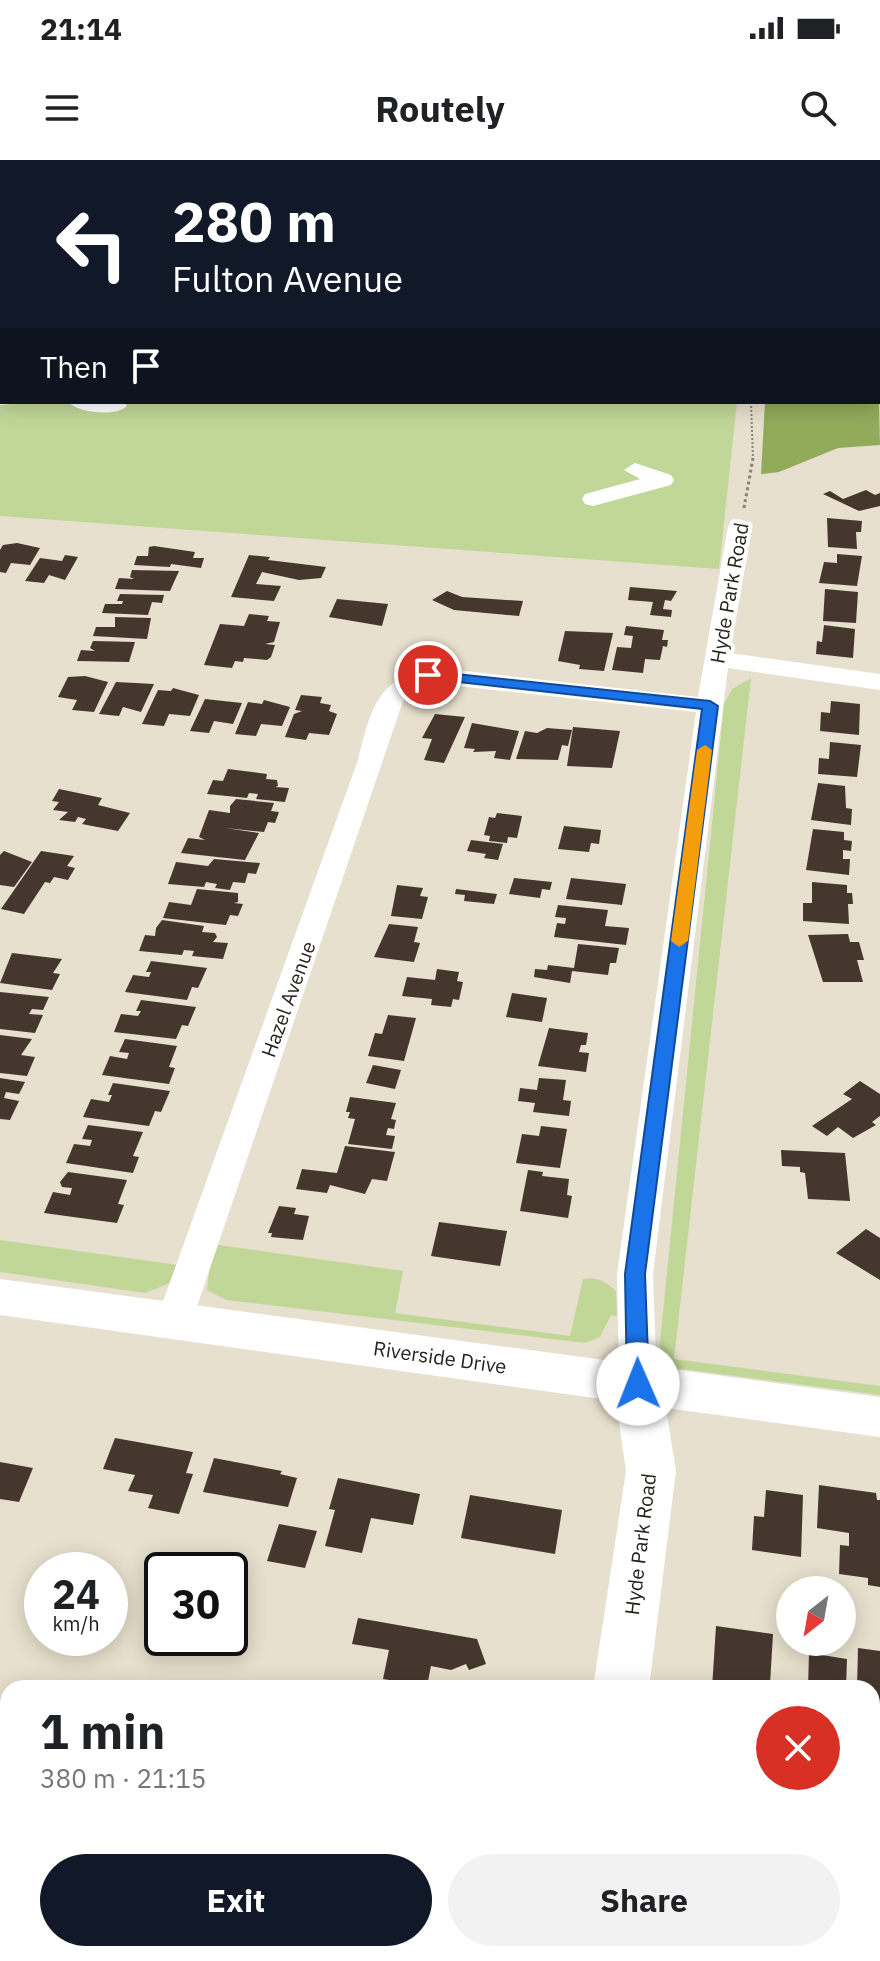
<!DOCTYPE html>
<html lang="en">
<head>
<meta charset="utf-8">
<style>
  body { margin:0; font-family:"IBM Plex Sans",sans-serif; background:#f2f2f2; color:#202124; height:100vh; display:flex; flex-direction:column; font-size:30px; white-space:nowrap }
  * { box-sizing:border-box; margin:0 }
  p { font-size:26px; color:#757577 }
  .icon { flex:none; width:44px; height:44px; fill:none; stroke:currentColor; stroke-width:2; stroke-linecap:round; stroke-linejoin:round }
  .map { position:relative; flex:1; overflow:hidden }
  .sheet { position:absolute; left:0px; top:1520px; width:880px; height:282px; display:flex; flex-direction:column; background:#fff; border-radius:24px 24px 0 0; box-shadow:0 4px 20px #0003 }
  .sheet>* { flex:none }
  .hud { position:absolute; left:0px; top:0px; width:880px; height:244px; box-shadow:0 4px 20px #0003; background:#111827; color:#fff; overflow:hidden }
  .needle { width:52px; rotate:211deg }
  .buttons { position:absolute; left:776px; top:1416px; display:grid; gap:16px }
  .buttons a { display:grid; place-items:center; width:80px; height:80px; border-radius:50%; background:#fff; box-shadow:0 4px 20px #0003; font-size:40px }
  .speed { position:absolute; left:24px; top:1392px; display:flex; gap:16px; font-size:40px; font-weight:700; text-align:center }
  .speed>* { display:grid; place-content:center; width:104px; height:104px; border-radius:50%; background:#fff; box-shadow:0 4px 20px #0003; line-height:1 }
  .speed small { font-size:20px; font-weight:400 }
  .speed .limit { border:4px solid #111; border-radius:12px; background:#fff; color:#111 }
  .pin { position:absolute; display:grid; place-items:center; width:68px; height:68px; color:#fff; margin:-34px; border:4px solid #fff; border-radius:50%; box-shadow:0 2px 8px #0007 }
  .me { position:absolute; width:88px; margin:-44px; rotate:359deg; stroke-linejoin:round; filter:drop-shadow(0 0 6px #0008) }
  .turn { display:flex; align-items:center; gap:28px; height:168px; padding:0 40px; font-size:36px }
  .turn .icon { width:104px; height:104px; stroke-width:2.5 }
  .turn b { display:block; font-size:56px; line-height:68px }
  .then { display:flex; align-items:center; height:76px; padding:0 40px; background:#0003; gap:16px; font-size:30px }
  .round { display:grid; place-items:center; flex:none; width:84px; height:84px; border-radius:42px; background:#f2f2f2 }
  .head { display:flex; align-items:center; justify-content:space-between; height:136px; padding:0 40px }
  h1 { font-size:48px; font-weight:800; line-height:60px }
  .action { display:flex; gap:16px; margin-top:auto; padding:16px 40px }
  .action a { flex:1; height:92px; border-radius:48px; background:#111827; color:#fff; font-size:32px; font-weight:800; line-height:92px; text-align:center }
  .action a+a { background:#f2f2f2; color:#202124 }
  .status { display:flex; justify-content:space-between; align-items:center; height:56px; padding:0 40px; background:#fff; direction:ltr }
  .status svg { height:22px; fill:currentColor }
  header { display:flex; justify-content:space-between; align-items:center; height:104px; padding:0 40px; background:#fff; font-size:36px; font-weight:800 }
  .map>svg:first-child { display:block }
  .green { fill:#c1d798 }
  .forest { fill:#92ab5b }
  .building { fill:#45372e }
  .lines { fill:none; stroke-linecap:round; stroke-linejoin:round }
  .path-far1 { stroke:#888377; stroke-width:2; stroke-dasharray:2 2; stroke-linecap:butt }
  .path { stroke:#888377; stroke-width:3; stroke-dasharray:3 3; stroke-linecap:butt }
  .minor { fill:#fff; fill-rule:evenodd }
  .major { fill:#fff; fill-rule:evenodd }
  .route { fill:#1a73e8; stroke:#114b97; stroke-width:2 }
  .slow { fill:#f59e0b }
  .labels { text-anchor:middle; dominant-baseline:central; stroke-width:8; stroke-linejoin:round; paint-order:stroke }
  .street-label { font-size:20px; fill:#26231d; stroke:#fff }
</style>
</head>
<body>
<div class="status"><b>21:14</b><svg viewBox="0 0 49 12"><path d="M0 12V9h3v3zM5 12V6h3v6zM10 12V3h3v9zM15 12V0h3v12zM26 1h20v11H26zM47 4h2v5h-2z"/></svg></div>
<header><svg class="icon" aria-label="menu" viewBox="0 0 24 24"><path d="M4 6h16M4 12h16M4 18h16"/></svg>Routely<svg class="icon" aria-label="search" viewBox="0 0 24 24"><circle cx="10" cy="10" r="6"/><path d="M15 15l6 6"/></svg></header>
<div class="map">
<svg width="880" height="1801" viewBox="0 0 880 1801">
  <rect width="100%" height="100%" fill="#e7e0ce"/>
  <g class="green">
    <polygon points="0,0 114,2 2,2 2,242 737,242 719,409 0,356"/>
    <polygon points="751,518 674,1199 880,1226 880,1235 674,1208 659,1192 724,544 732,529"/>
    <polygon points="0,1080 178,1105 170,1123 145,1133 0,1112"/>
    <path d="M212,1084L403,1111L395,1153L570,1176L583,1119C596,1116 606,1122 616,1131L617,1156L611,1155L600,1177L585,1183L227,1140L207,1130Z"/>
    <polygon points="872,1634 880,1635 880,1801 656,1801 657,1794 872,1794"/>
  </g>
  <polygon class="forest" points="878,201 880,285 838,288 779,312 761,314 765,242 878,242"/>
  <g class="building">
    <polygon points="866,330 875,335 880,333 880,346 859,351 823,334 830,331 843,339"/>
    <polygon points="827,358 862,361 861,372 856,372 857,389 828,387"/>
    <polygon points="17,383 40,388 30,405 11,403 6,413 0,412 0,390 3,385"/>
    <polygon points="154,386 195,392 193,398 204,398 201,408 171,404 170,407 134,405 137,396 148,396 149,387"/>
    <polygon points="837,394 862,396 857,426 819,423 824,402 837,403"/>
    <polygon points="65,395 78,397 65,420 49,415 44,423 25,421 40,398 62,401"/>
    <polygon points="249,395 270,397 268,400 326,407 321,418 299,420 262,412 256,424 281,426 274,441 231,437"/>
    <polygon points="132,410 179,411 170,431 115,429 119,418 134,419 130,417"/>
    <polygon points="630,427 677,431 671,441 665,440 663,449 672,450 671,457 650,455 653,442 628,440"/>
    <polygon points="825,429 858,432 856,463 823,461"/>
    <polygon points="447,431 462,437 523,441 519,456 454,450 432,440"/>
    <polygon points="120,434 164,435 162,443 152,442 148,455 102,453 105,444 122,444 123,441 117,441"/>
    <polygon points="337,439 388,444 382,466 329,457"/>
    <polygon points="249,454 269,456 267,461 280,462 274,482 265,484 275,485 271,497 267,500 244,498 243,502 235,501 232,508 204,505 220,464 244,466"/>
    <polygon points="115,457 151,458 147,479 93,476 96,467 115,467"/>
    <polygon points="824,465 855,469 853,498 816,494 817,481 822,482"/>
    <polygon points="626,466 664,470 662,480 668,480 667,487 663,486 660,500 645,499 643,513 612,510 617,487 631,488 633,476 624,475"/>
    <polygon points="565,471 613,473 604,511 579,509 580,505 558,501"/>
    <polygon points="93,481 135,482 129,502 77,501 81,490 95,491 90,488"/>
    <polygon points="85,516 108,522 94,552 72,550 77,540 58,537 68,517"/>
    <polygon points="116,522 154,524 141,552 123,547 119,556 99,554"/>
    <polygon points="173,528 199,535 190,556 169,554 164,566 142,564 158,530 171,531"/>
    <polygon points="301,535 322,537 320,543 331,545 329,551 337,554 329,575 309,573 306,580 285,577 294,554 302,551 295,550"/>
    <polygon points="205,539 242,543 233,564 214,561 209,573 190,571"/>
    <polygon points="264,540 290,547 282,566 261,564 256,576 235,574 248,542 262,544"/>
    <polygon points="831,541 860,544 859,575 820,571 821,552 830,553"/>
    <polygon points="435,554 465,557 444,603 424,600 432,579 422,578"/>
    <polygon points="472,563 519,571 510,600 494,598 496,591 473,592 475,589 464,588"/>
    <polygon points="573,567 620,571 612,608 567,606"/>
    <polygon points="547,568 572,570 568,586 562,585 558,600 516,599 525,571 537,573"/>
    <polygon points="830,582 861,585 857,617 818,614 819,598 829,599"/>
    <polygon points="228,609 267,614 266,619 277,620 278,626 275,627 289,628 285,642 256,639 258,634 249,633 247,638 207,634 213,620 223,621"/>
    <polygon points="818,623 845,626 846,648 852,649 851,665 811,660"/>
    <polygon points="59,629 102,638 98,645 130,653 118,671 82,664 86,659 78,657 75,662 59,660 68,652 53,650 59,642 52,641"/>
    <polygon points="236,639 274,643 271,651 279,652 275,663 268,662 264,672 225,668 259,673 245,700 181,693 188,678 205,680 199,677 209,650 230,653 230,646"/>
    <polygon points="497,653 522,656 517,678 508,677 507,683 489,681 490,676 484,675 489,657 495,658"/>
    <polygon points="564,666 601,670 599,684 591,683 589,692 558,689"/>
    <polygon points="813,669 844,672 844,680 852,681 851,691 843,690 843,699 850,699 849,715 806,710"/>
    <polygon points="471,680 503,684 498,700 484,698 486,694 467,691"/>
    <polygon points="4,691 32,702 14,727 0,725 0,695"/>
    <polygon points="41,691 74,696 67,706 75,708 68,720 54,717 50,723 45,722 24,754 1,749"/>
    <polygon points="214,699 260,703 256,714 248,713 245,723 233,722 230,730 215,728 217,724 206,722 204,727 168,724 176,702 208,706"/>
    <polygon points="514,718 552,722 550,730 542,729 540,738 509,734"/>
    <polygon points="571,718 626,724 622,745 566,739"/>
    <polygon points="812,722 847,725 847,733 852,733 853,744 848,744 849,764 803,761 803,743 812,743"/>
    <polygon points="397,725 423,728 420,736 428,737 422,759 391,756"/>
    <polygon points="197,729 238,733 238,742 234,743 243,744 238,756 230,755 226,765 163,758 169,742 191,745"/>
    <polygon points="456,729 497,734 494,744 464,741 465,735 455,734"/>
    <polygon points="558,745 608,750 605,766 629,768 626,785 554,777 557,763 565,764 566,758 555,757"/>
    <polygon points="162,760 204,766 202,772 215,773 217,777 213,782 228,783 223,799 192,796 194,791 184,790 182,795 139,791 145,775 155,776 156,768"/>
    <polygon points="389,764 418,767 414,782 420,783 414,802 374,797"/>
    <polygon points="848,774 850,782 859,782 864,800 857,800 863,822 823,822 808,775"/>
    <polygon points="578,784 619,788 616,803 610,803 608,815 572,811 570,823 534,817 535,809 547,810 548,805 574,808"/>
    <polygon points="12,793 62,799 53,813 60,814 52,830 0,823"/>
    <polygon points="151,801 207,808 198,828 192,827 187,840 125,832 133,815 149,817 151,812 146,812"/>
    <polygon points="437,809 459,812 457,821 463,822 459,840 453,839 451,847 431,845 432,839 402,836 407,817 435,820"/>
    <polygon points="0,832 49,837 43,850 32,849 29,854 43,855 35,873 0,869"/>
    <polygon points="512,833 547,838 542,862 506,857"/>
    <polygon points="141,840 196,847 188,866 182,865 176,879 114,872 121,854 138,856 141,851 136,851"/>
    <polygon points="388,855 416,858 404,901 368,896 375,873 382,874"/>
    <polygon points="549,868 588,873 586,885 581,885 579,892 589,893 586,912 538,906"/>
    <polygon points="0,875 32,879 21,895 35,897 27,916 0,913"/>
    <polygon points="125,879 177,886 169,907 175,908 169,924 102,915 110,896 127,899 129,893 119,892"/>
    <polygon points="373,905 401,910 395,929 366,923"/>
    <polygon points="0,918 25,922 19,934 6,932 4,938 19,941 10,960 0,959"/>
    <polygon points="539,918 566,920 563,940 571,941 569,956 533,952 535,943 518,941 520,928 537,930"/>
    <polygon points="860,921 880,934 880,956 872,962 876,965 853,978 838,967 827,976 812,966 852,939 843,934"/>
    <polygon points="113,923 170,931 161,952 155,951 149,966 83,957 91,939 109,942 112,935 108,935"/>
    <polygon points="350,937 396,943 391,959 396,960 394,969 388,968 386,975 395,976 392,989 348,984 355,959 348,958 350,952 346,952"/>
    <polygon points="88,965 143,972 133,996 139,997 133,1013 66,1003 74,984 90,986 92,980 82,979"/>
    <polygon points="541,966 567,969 560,1008 516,1003 522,974 539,976"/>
    <polygon points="345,986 395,992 387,1021 372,1019 365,1034 330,1025 327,1033 296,1029 302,1009 337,1013"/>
    <polygon points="781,990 845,993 850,1041 808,1039 805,1013 800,1012 800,1007 782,1006"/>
    <polygon points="528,1010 543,1012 542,1016 569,1019 567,1035 572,1036 568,1058 520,1051"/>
    <polygon points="68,1012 127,1020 118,1044 124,1045 117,1063 44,1053 53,1032 70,1035 72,1028 62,1027 60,1022"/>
    <polygon points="279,1046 296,1048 294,1054 309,1056 303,1080 271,1077 272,1073 268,1073"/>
    <polygon points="439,1062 507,1071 500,1106 431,1096"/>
    <polygon points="866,1069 880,1078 880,1120 836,1093"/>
    <polygon points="115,1278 193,1292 186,1313 193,1314 179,1354 148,1348 153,1335 128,1331 135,1315 103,1309"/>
    <polygon points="214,1298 282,1311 280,1314 297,1318 288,1347 203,1332"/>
    <polygon points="0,1302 33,1308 19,1342 0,1339"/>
    <polygon points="338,1318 420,1334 413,1365 371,1358 362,1393 325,1386 335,1350 329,1349"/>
    <polygon points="819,1325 876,1333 877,1340 880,1340 880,1427 868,1425 868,1418 839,1414 840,1385 849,1386 849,1373 817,1368"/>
    <polygon points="766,1330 803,1335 801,1397 752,1390 754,1356 764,1357"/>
    <polygon points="470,1335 562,1350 555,1394 461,1378"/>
    <polygon points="279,1364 317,1371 305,1408 267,1401"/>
    <polygon points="358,1458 477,1479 486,1504 469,1510 466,1504 451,1510 431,1506 427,1526 383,1519 389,1490 352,1484"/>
    <polygon points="716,1466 773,1474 770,1524 758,1523 757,1528 712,1528"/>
    <polygon points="858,1488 880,1491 880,1598 872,1597 872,1528 857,1528"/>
    <polygon points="809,1493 847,1499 846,1528 808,1528"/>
    <polygon points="0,1765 8,1766 8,1794 162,1796 160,1801 0,1801"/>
  </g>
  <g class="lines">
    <g class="path-far1">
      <polyline points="637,0 651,2"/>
      <polyline points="662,0 674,2"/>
      <polyline points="869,0 875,2"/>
      <polyline points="751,242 753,300"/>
    </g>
    <polyline class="path" points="744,348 753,298"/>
    <g class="minor">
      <rect x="0" y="5" width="2" height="10"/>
      <polygon points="0,92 2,93 2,105 0,104"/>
      <polygon points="0,233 2,242 10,244 0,245"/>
      <path d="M68,242H124L127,246C116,257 78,253 68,242Z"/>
      <polygon points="635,303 671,315 674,320 671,325 593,346 585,344 582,339 585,334 640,319 624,310"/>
      <path d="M740,359L752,366L730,493L880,514V530L728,508L653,1114L657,1224L651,1235L638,1239L625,1235L619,1224L617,1114L696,552L430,523L403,541L192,1161L187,1171L174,1175L161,1171L156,1161L358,600C370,553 375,521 428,507L698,537L728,366Z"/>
      <polygon points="0,1684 8,1686 8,1730 0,1728"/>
      <polygon points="445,1794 525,1794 528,1801 448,1801"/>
    </g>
    <g class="major">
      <polygon points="0,1119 880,1237 880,1277 666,1248 676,1311 649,1528 593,1528 626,1311 616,1241 0,1155"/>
      <polygon points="552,1794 614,1794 613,1801 551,1801"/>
    </g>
  </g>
  <polygon class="route" points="428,511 710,541 718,546 645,1114 649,1224 638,1233 627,1224 625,1114 702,549 423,518 421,515"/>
  <polygon class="slow" points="705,585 712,590 688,781 679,787 671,781 697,590"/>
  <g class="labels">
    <g class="street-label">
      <text transform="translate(729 433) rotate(-80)">Hyde Park Road</text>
      <text transform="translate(288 839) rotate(-70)">Hazel Avenue</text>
      <text transform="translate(440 1197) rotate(8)">Riverside Drive</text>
      <text transform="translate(640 1384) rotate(-83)">Hyde Park Road</text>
    </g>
  </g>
</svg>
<div class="buttons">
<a><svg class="needle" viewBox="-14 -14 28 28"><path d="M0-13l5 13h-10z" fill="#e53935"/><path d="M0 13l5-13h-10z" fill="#757577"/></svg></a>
</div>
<div class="speed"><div>24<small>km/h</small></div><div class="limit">30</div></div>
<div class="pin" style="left:428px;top:515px;background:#d93025"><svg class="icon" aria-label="arrive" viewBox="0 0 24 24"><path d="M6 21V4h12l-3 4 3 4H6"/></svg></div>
<svg class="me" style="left:638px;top:1224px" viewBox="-20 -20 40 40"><circle r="19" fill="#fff"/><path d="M0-13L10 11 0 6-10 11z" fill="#1a73e8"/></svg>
<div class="hud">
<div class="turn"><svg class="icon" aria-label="left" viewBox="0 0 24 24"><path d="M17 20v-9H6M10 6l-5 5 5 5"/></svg><div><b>280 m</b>Fulton Avenue</div></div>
<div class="then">Then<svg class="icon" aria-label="arrive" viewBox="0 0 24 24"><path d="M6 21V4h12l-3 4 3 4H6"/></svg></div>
</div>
<section class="sheet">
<div class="head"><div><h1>1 min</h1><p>380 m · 21:15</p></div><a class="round" style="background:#d93025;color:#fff"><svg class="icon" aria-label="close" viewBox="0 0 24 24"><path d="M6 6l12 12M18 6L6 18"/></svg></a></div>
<div class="action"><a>Exit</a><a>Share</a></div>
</section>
</div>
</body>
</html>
